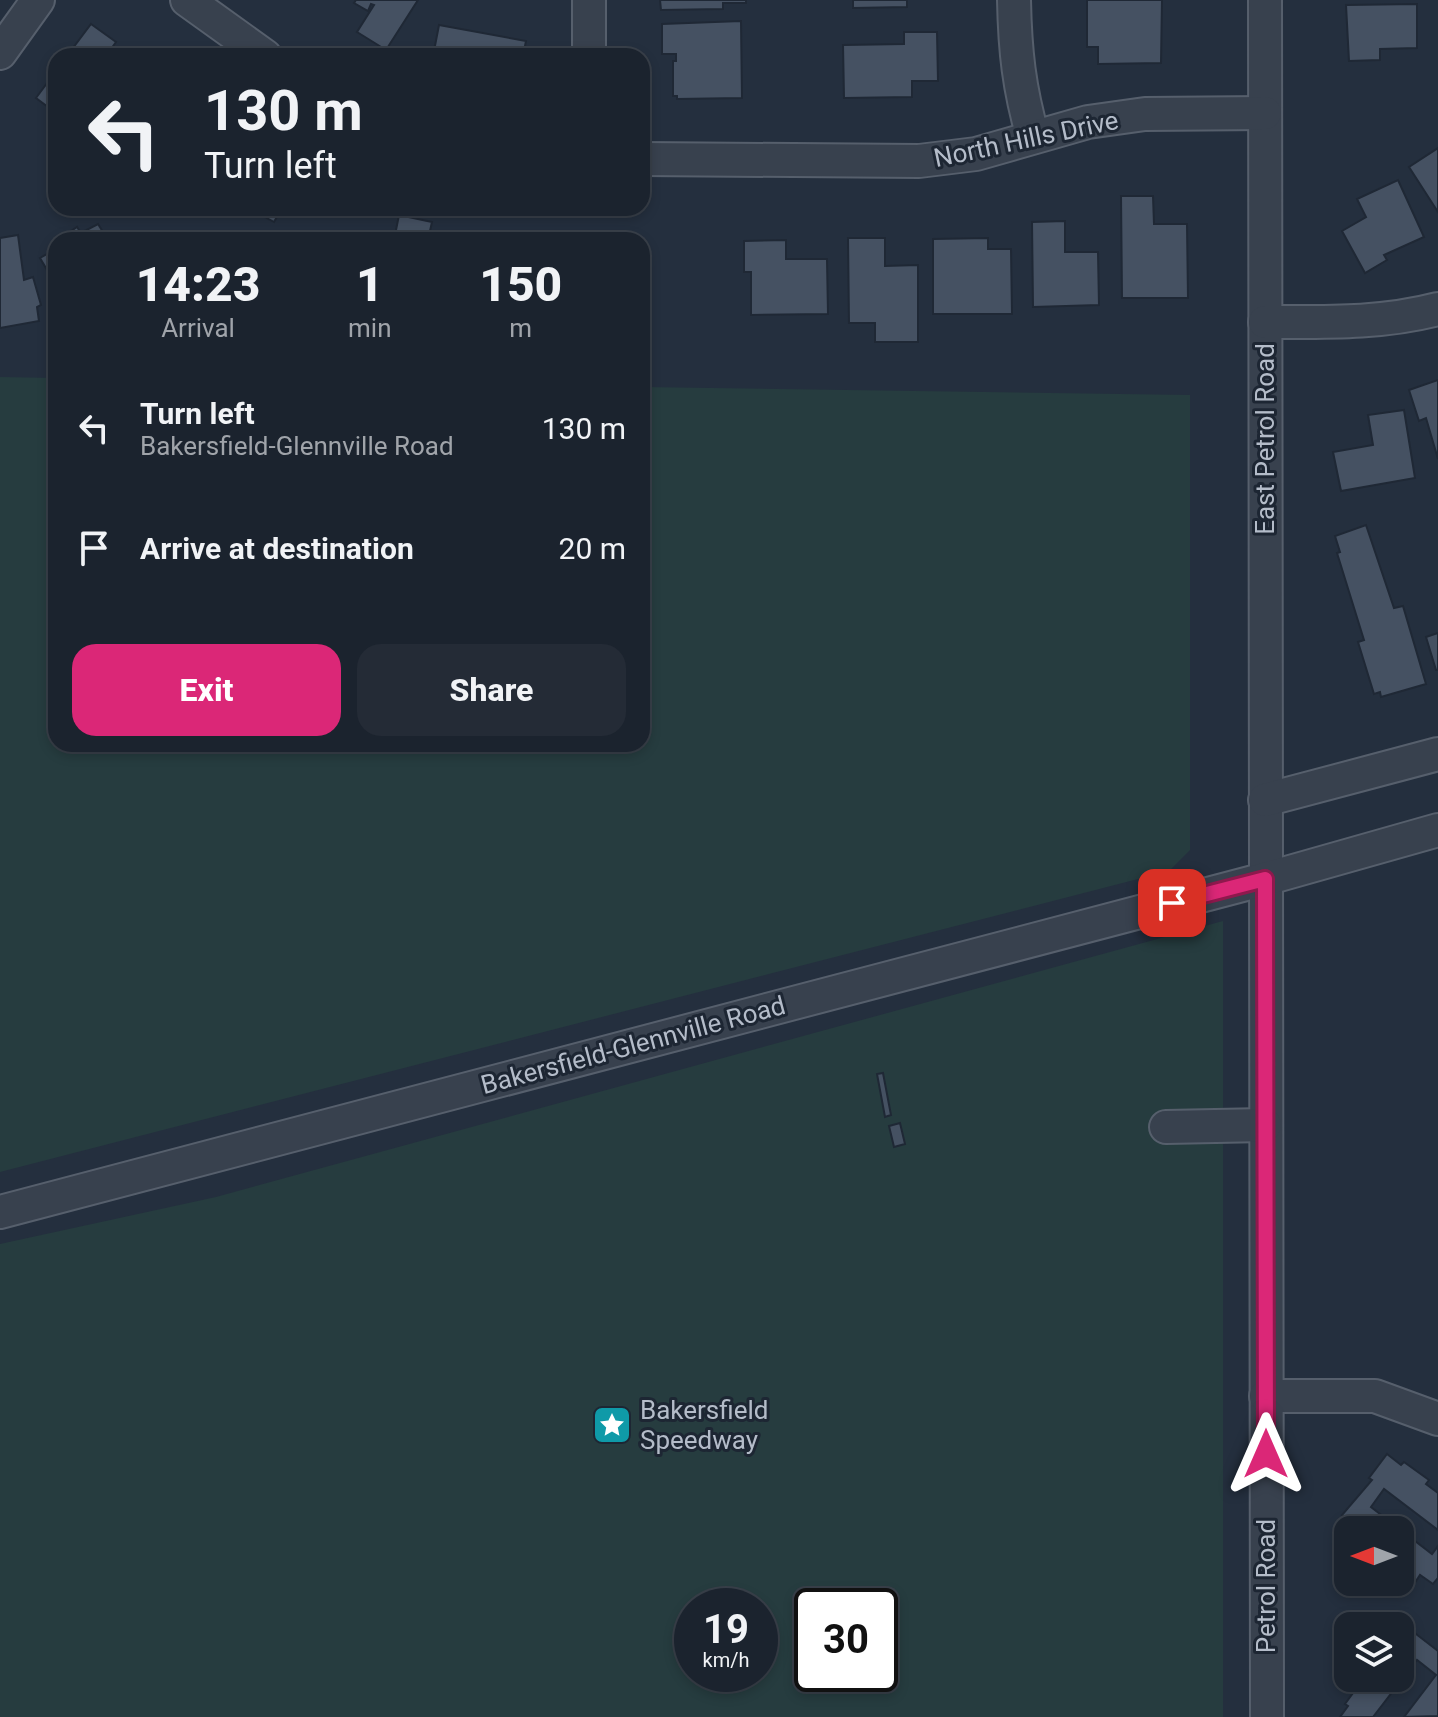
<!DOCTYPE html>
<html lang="en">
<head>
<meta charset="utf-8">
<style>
  body { margin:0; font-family:Roboto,sans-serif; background:#242b36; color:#f1f3f6; height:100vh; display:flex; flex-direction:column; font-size:30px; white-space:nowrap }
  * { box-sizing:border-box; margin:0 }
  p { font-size:26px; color:#a0a4aa }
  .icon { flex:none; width:44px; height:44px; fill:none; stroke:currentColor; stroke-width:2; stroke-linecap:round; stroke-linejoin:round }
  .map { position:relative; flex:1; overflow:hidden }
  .details { position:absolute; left:48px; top:232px; width:602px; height:520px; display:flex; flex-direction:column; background:#1b232e; border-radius:24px; box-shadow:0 4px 12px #0003,0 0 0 2px #39404a }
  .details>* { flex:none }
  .banner { position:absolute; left:48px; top:48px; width:602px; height:168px; border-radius:24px; box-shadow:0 4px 12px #0003,0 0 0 2px #39404a; background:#1b232e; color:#f1f3f6; overflow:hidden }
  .needle { width:52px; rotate:270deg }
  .fabs { position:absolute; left:1334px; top:1516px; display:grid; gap:16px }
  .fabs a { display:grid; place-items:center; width:80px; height:80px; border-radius:16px; background:#1b232e; box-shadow:0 4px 12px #0003,0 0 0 2px #39404a; font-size:40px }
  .speed { position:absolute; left:674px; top:1588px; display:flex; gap:16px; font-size:40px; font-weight:700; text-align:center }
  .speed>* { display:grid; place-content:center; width:104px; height:104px; border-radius:50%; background:#1b232e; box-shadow:0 4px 12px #0003,0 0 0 2px #39404a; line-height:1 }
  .speed small { font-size:20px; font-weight:400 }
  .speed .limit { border:4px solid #111; border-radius:12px; background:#fff; color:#111 }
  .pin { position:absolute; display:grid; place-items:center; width:68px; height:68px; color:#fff; margin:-34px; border-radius:16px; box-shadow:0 4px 12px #0006 }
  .me { position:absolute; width:88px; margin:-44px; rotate:0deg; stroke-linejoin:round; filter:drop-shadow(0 0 6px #0008) }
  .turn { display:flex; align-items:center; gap:28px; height:168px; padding:0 24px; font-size:36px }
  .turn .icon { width:104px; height:104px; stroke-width:2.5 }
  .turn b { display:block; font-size:56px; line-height:68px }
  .eta { display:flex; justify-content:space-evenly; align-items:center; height:136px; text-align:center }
  .eta b { font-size:48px; font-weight:800; line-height:56px }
  .primary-button { display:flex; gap:16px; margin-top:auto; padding:16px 24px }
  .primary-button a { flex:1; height:92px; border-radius:24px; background:#db2777; color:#fff; font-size:32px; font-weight:800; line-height:92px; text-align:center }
  .primary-button a+a { background:#242b36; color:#f1f3f6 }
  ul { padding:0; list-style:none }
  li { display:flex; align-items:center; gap:24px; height:120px; padding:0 24px }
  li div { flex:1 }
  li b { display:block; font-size:30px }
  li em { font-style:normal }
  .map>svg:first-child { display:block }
  .green { fill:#263c3f; fill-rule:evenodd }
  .building { fill:#455162; stroke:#1f2835; stroke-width:2 }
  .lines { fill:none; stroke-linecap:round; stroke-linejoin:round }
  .minor-casing { stroke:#565f6c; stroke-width:36 }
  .minor { stroke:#38414e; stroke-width:32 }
  .route-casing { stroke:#8e194d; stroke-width:20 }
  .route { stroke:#db2777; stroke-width:14 }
  .labels { text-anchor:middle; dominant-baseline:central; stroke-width:6; stroke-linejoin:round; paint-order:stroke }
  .street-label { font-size:26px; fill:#b4bcc9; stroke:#1d2633 }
  .poi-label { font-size:26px; fill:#b4bcc9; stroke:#1d2633; text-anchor:start }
</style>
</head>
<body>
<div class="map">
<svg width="1438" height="1717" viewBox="0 0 1438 1717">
  <rect width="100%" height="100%" fill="#242f3e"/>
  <g class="green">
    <polygon points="0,377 56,378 56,744 642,744 642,387 1190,395 1190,850 1169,871 0,1172"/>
    <path d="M1223,921V1717H0V1244L216,1197ZM692,1606H760V1674H692ZM812,1606H880V1674H812Z"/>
  </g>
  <g class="building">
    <polygon points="356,0 418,0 386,50 357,32 374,5 371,4 368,11 354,3"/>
    <polygon points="660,0 746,0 746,3 723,3 723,9 661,10"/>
    <polygon points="853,0 907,0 907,7 853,8"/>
    <polygon points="1087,0 1162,0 1161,63 1098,64 1098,47 1087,47"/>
    <polygon points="1417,4 1417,48 1380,49 1380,60 1349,61 1346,5"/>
    <polygon points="741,21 742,98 677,99 677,96 673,96 673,61 676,61 676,54 662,54 662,24"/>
    <polygon points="91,24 116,42 106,56 67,56"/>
    <polygon points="439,25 526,41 523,56 433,56"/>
    <polygon points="904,32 937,32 938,81 912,81 912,97 844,98 843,45 904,44"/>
    <polygon points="56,71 56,113 36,98"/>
    <polygon points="1438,148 1438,212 1409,167"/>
    <polygon points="1398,180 1424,237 1384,255 1387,260 1365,273 1342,231 1366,217 1357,199"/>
    <polygon points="1121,196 1153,196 1154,224 1187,224 1188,298 1122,298"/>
    <polygon points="249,208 282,208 274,222"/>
    <polygon points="399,215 432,222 428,240 394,240"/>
    <polygon points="1065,221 1065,252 1098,252 1099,305 1033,307 1032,222"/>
    <polygon points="98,224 108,240 58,240 77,227 81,233"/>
    <polygon points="18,235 24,280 33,277 41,305 37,307 39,321 0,328 0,238"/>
    <rect x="580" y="235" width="39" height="5"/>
    <polygon points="848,238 885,238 885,266 918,265 918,342 875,342 875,323 849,323"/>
    <polygon points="988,238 988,249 1011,249 1012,314 933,314 933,239"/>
    <polygon points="786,240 786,259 827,259 828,314 751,315 751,272 744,272 744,241"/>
    <polygon points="56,241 56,285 40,258 54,250 50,246"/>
    <polygon points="642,246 644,246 645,309 642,309"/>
    <polygon points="1438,380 1438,459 1426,418 1419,421 1409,390"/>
    <polygon points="1404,410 1415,478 1341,491 1333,452 1373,445 1368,415"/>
    <polygon points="1366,525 1394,608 1403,606 1426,684 1381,697 1380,692 1374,694 1358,642 1364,640 1337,553 1340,552 1335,536"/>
    <polygon points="1438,633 1438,670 1436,670 1426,637"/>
    <polygon points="883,1073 891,1115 885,1117 877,1074"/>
    <polygon points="900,1123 905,1144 894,1147 889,1126"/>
    <polygon points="1387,1454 1401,1465 1404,1462 1429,1480 1426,1484 1438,1493 1438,1530 1384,1489 1371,1507 1432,1554 1438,1546 1438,1578 1433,1584 1420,1575 1416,1581 1400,1569 1400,1530 1352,1530 1350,1528 1354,1524 1342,1515 1372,1480 1369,1478"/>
    <polygon points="1407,1627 1438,1651 1438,1716 1404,1717 1436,1675 1417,1660 1373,1717 1340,1717 1348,1706 1345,1704 1364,1678 1371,1683 1374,1678 1400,1678 1400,1636"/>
  </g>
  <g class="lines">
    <g class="minor-casing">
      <g id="minor">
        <polyline points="187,0 265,56"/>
        <polyline points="589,0 589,56"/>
        <path d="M1014,0C1015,51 1019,88 1033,137"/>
        <polyline points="1265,0 1267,1717"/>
        <polyline points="0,53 38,0"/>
        <polyline points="642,159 919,161 976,154 1088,122 1145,114 1265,113"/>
        <path d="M1265,322C1324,322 1381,324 1438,309"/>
        <polyline points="1265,800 1438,754"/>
        <polyline points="1166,1127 1265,1125"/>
        <polyline points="0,1212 1265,879 1438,830"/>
        <polyline points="1266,1396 1375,1396 1438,1419"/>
      </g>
    </g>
    <use href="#minor" class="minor"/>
  </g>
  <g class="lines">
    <g class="route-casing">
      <polyline id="route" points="1172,903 1265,879 1266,1454"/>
    </g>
    <use href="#route" class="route"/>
  </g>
  <defs>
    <g id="sight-square" transform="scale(2)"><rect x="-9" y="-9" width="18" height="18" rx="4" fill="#0f9aa8" stroke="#1d2633"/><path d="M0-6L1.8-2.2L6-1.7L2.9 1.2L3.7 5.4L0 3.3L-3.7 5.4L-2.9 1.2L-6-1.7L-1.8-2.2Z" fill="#fff"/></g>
  </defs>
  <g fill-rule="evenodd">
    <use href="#sight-square" x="612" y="1425"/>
  </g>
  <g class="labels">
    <g class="street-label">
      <text transform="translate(1026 139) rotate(-12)">North Hills Drive</text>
      <text transform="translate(1265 439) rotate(-90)">East Petrol Road</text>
      <text transform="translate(633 1045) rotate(-15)">Bakersfield-Glennville Road</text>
      <text transform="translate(1266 1586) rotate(-90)">Petrol Road</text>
    </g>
    <g class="poi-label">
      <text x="640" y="1410">Bakersfield<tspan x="640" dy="30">Speedway</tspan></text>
    </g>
  </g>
</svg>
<div class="fabs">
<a><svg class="needle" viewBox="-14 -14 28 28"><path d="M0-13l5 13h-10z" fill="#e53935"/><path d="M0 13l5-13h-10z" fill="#a0a4aa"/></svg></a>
<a><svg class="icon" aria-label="layers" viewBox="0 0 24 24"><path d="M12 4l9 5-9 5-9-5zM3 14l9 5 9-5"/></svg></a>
</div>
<div class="speed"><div>19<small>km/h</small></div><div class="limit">30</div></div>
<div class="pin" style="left:1172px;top:903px;background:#d93025"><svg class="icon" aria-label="arrive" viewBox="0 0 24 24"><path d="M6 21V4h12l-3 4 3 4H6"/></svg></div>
<svg class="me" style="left:1266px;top:1454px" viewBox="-20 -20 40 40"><path d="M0-17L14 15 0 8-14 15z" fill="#db2777" stroke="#fff" stroke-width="4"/></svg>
<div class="banner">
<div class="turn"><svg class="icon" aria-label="left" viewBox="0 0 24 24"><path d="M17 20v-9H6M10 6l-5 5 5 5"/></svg><div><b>130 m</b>Turn left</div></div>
</div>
<section class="details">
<div class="eta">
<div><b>14:23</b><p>Arrival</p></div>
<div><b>1</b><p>min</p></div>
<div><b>150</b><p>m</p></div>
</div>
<ul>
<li><svg class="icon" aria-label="left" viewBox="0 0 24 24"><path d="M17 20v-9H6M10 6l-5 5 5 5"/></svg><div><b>Turn left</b><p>Bakersfield-Glennville Road</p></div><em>130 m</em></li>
<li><svg class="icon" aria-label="arrive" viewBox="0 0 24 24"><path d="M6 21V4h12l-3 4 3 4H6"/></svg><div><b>Arrive at destination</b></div><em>20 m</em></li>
</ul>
<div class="primary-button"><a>Exit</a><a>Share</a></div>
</section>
</div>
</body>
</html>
